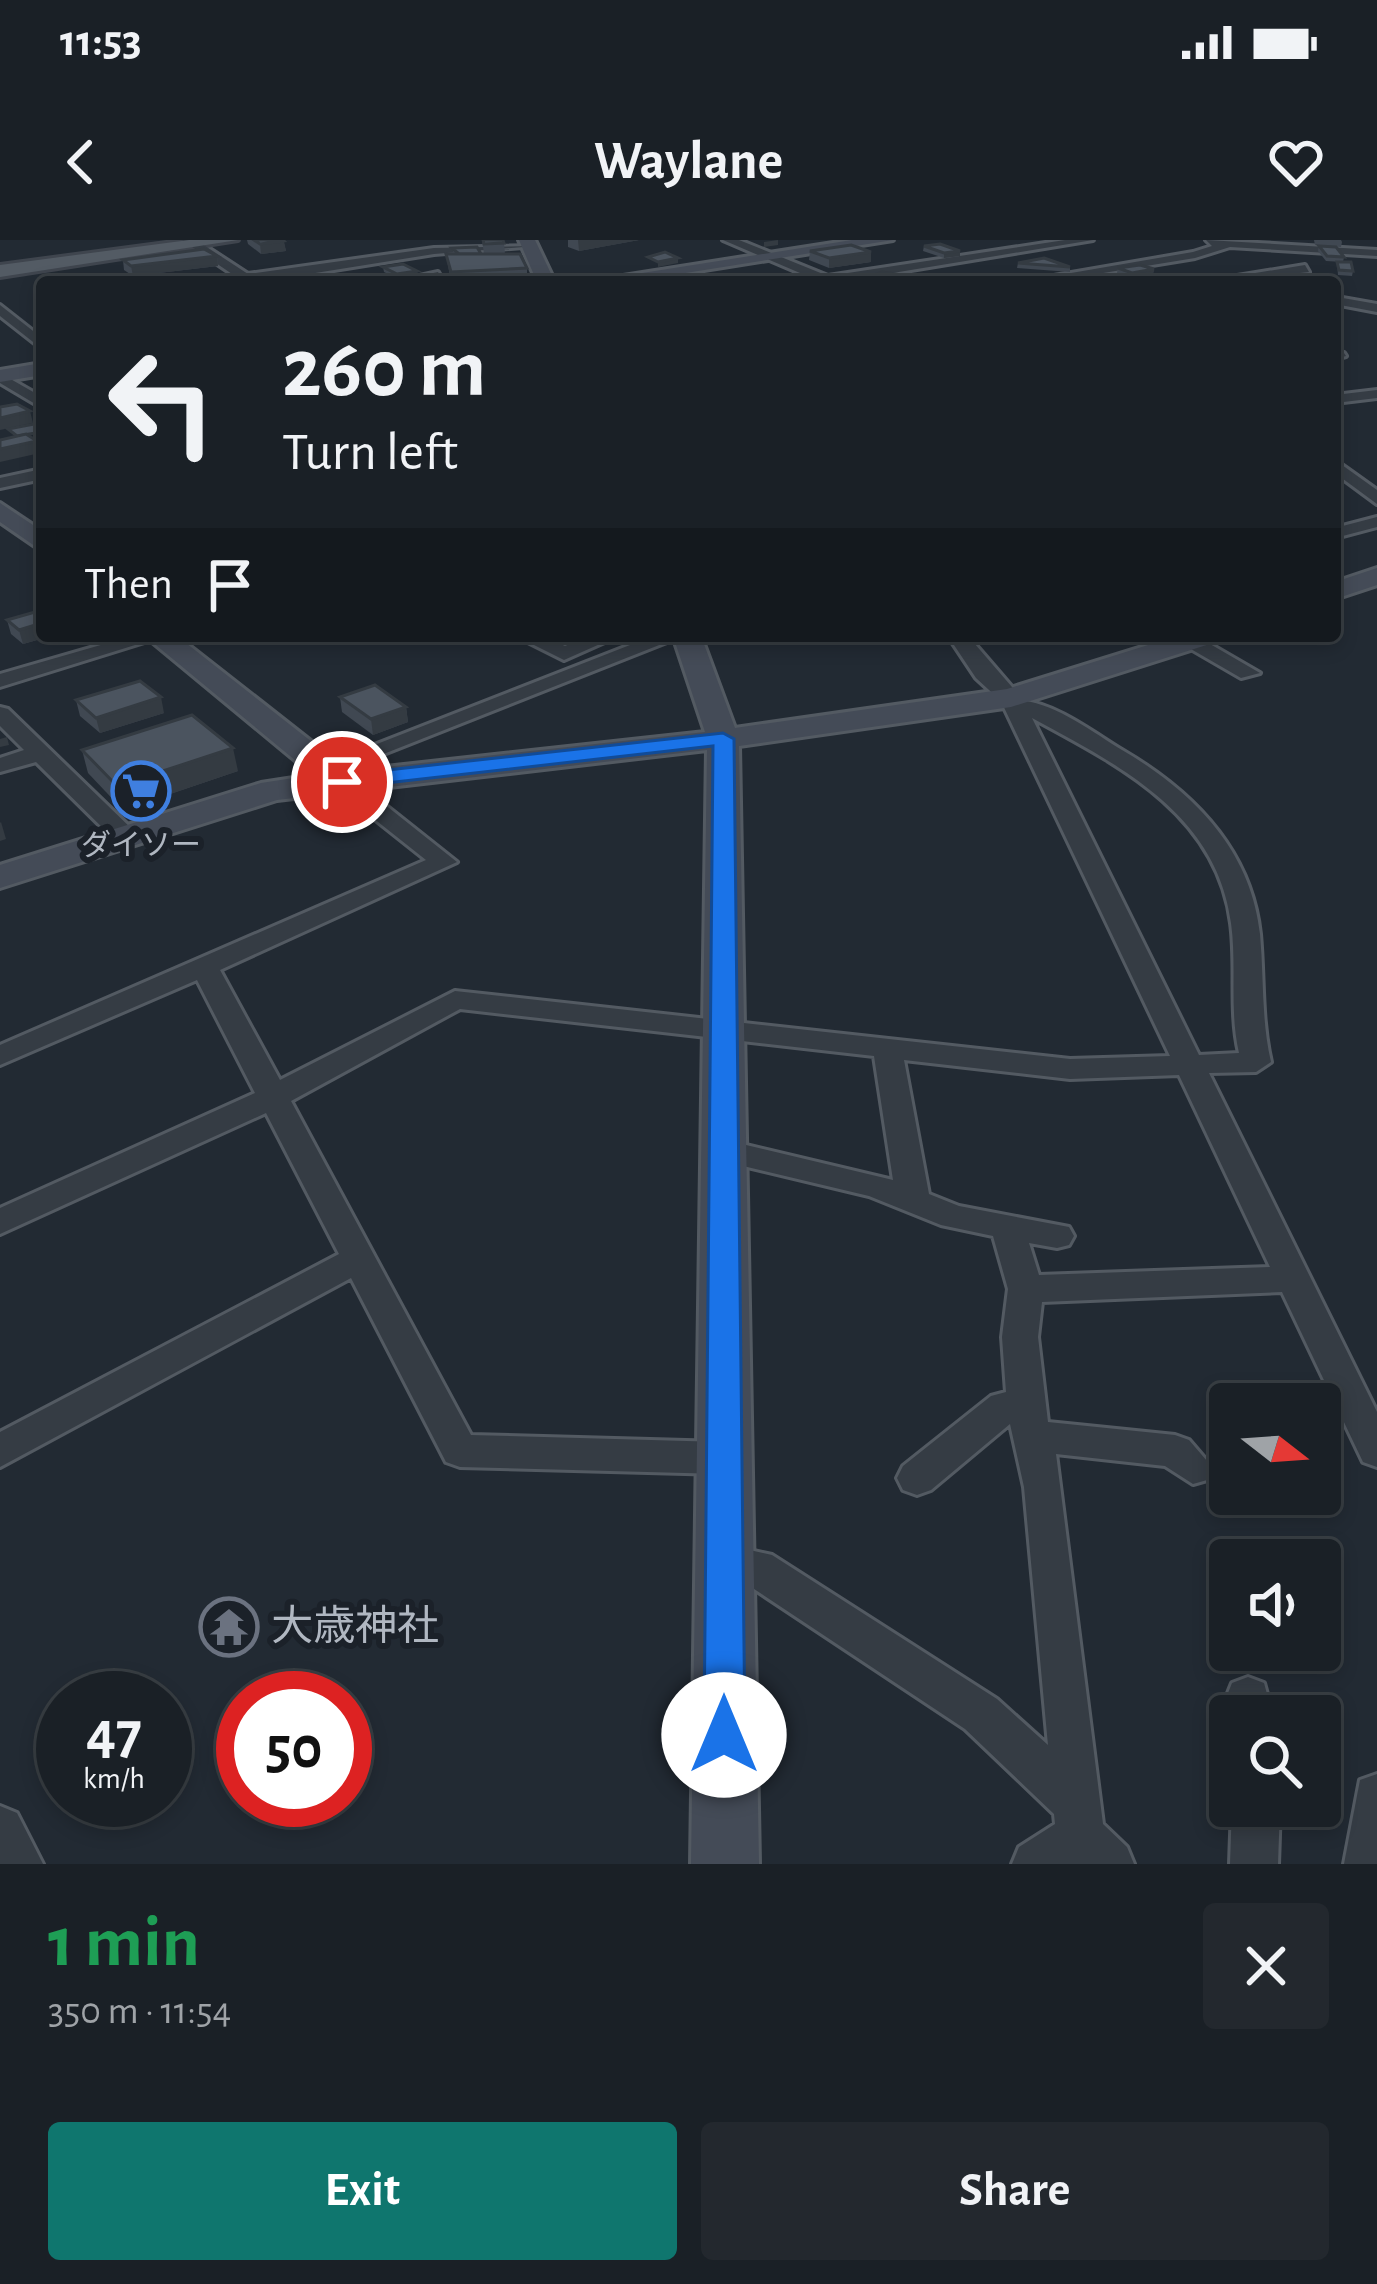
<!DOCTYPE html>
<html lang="en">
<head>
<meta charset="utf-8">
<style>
  body { margin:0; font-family:"Alegreya Sans","Noto Sans JP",sans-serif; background:#23282e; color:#f1f3f6; height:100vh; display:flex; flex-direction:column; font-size:45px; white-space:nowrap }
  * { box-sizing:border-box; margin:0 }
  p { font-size:39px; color:#9fa3a7 }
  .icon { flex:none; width:66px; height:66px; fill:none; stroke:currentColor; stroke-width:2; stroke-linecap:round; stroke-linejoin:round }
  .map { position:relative; height:1624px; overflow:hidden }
  .drawer { display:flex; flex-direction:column; background:#1a2026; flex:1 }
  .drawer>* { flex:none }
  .top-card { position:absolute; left:36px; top:36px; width:1305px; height:366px; border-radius:12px; box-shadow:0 6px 18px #0003,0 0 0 3px #383e43; background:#1a2026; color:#f1f3f6; overflow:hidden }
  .needle { width:78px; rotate:107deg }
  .buttons { position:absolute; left:1209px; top:1143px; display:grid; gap:24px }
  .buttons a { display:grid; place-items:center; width:132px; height:132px; border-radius:12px; background:#1a2026; box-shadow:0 6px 18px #0003,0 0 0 3px #383e43; font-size:60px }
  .speed { position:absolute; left:36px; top:1431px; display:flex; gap:24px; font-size:60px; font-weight:700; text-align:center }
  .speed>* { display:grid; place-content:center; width:156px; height:156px; border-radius:50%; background:#1a2026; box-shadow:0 6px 18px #0003,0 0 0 3px #383e43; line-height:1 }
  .speed small { font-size:30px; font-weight:400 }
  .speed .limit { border:18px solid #d22; background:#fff; color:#111 }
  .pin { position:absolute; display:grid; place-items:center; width:102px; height:102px; color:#fff; margin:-51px; border:6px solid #fff; border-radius:50%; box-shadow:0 3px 12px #0007 }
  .me { position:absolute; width:132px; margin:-66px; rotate:0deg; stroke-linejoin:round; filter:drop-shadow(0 0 9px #0008) }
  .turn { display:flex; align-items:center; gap:42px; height:252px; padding:0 48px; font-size:54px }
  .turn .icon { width:156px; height:156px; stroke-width:2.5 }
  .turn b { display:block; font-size:84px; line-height:102px }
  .then { display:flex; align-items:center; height:114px; padding:0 48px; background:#0003; gap:24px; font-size:45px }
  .round { display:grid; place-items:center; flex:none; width:126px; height:126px; border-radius:12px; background:#23282e }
  .overview { display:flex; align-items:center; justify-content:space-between; height:204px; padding:0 48px }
  h1 { font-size:72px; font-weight:600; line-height:90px; color:#1e9e55 }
  .cta { display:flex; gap:24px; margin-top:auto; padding:24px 48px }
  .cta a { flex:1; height:138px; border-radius:12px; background:#0f766e; color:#fff; font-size:48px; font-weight:600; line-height:138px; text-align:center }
  .cta a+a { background:#23282e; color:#f1f3f6 }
  .status { display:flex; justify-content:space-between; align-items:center; height:84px; padding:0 60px; background:#1a2026; direction:ltr }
  .status svg { height:33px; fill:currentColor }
  header { display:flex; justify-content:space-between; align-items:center; height:156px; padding:0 48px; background:#1a2026; font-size:54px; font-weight:600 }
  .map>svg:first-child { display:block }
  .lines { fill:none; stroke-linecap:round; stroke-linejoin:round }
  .street-casing { stroke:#535a62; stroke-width:6 }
  .secondary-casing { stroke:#535a62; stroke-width:6 }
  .primary-casing { stroke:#3f454e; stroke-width:6 }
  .street { fill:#353c44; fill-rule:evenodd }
  .secondary { fill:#444b57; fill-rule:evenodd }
  .primary { fill:#535b64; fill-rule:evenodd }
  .wall { fill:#404852 }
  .shaded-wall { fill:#343b42 }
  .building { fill:#4b545f; stroke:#343b42; stroke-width:3 }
  .route { fill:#1a73e8; stroke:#114b97; stroke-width:3 }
  .labels { text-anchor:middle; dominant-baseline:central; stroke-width:12; stroke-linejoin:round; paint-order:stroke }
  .far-poi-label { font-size:30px; fill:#b0b7c1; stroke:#1b2129 }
  .near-poi-label { font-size:42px; fill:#b0b7c1; stroke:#1b2129; text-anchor:start }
</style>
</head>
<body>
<div class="status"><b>11:53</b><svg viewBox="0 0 49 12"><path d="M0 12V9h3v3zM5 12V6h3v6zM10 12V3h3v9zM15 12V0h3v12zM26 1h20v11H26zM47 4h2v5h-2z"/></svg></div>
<header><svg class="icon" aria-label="back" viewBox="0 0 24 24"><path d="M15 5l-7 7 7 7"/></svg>Waylane<svg class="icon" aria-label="heart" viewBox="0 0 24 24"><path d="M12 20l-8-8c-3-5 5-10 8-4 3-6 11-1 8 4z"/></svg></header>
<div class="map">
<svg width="1377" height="1624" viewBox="0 0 1377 1624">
  <rect width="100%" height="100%" fill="#222a33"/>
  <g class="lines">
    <g class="street-casing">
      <g id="street">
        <polygon points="182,0 196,0 248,34 434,8 536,6 434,14 259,42 210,42 235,36"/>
        <polygon points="723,0 739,0 828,36 1065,0 1093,0 838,42 821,42"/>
        <polygon points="1206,0 1377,10 1377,16 1230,7 1195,18 1048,42 1019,42 1193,12 1212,6"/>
        <polygon points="1305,25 1309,32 1219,42 1225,38"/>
        <polygon points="438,32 442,39 392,42"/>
        <polygon points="1337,57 1377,64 1377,72 1335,64"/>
        <polygon points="0,65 42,98 42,109 0,76"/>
        <polygon points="1335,111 1344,113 1346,116 1335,119"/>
        <polygon points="0,133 42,157 42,168 0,143"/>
        <polygon points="1377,150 1377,158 1335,163 1335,155"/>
        <polygon points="1335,220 1377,250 1377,264 1335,233"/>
        <polygon points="42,229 42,239 0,248 0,238"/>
        <polygon points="1377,277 1377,287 1335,298 1335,288"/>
        <polygon points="132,396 164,396 0,447 0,434"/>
        <polygon points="516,396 542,396 565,406 582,399 580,396 609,400 564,420"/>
        <polygon points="653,396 682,396 333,534 325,536 313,529"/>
        <path d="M948,396H968L1024,461C1056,464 1094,493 1122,510C1192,551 1251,609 1260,694C1264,737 1261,779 1271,822L1256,832L1209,833L1377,1172V1227L1363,1222L1282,1052L1042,1062L1038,1097L1048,1182L1175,1195L1189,1200L1213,1228L1207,1240L1193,1244L1165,1226L1056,1214L1103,1584L1127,1607L1134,1624H1012L1019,1607L1055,1584L1054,1574L965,1489L748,1345L708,1335L702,1322L708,1309L723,1304L772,1315L997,1459L1048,1505L1024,1247L1010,1184L931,1250L917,1255L903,1250L897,1238L903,1226L991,1156L1006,1152L1002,1097L1008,1049L993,996L941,985L869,956L714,919L709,911L725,900L893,940L874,816L460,769L291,861L471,1195L722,1202L736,1207L742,1218L736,1229L722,1234L460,1227L446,1222L351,1038L0,1227V1192L339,1014L266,873L0,994V968L255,853L197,740L0,825V805L426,620L334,547V537H350L457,622L220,730L280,840L455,751L1070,819L1170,816L1001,461L976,438ZM1032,478C1119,525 1217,574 1231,683C1237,726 1229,770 1239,813L1199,815ZM904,820L1070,839L1179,835L1270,1027L1039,1035L1029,1003L1057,1008L1069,1005L1074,996L1069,987L959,966L929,954Z"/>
        <polygon points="1184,397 1198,397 1260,433 1241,438 1184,405"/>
        <polygon points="0,467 8,469 135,592 135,602 117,602 36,522 0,532 0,518 24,510 0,486"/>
        <polygon points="1248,1437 1264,1443 1273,1476 1230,1476 1230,1482 1226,1458 1232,1443"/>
        <polygon points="1377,1534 1377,1624 1344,1624 1360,1540"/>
        <polygon points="0,1566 17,1573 43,1624 0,1624"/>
        <polygon points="1232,1566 1280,1566 1278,1624 1230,1624"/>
      </g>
    </g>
    <g class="secondary-casing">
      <g id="secondary">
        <polygon points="519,0 535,0 555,42 537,42"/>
        <polygon points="852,0 893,0 629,42 585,42"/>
        <polygon points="42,123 42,135 0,142 0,130"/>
        <polygon points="0,263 42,291 42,311 0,282"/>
        <polygon points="1377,328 1377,345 1335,359 1335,342"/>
        <polygon points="145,396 177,396 349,531 705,492 673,396 701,396 735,488 1007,449 1177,396 1220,396 1216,402 1011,467 739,506 759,1624 691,1624 707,510 277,560 0,648 0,625 261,543 313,535"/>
      </g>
    </g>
    <g class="primary-casing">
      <polygon id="primary" points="189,0 238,0 0,37 0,25"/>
    </g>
    <use href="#street" class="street"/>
    <use href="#secondary" class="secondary"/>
    <use href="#primary" class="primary"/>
  </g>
  <g class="wall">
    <polygon points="247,0 283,0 286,11 261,14 248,4"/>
    <polygon points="482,0 504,3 505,14 527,28 527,42 451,42 446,14 454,14 452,8 484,14"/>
    <polygon points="568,0 639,0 579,11 568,7"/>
    <polygon points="1314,0 1341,0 1342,2 1341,7 1315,5"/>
    <polygon points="924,6 960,11 960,16 944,18 923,11"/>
    <polygon points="1319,6 1344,17 1343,22 1326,21 1318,11"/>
    <polygon points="810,11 871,12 871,22 829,28 809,20"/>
    <polygon points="217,16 218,26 133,36 124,30 123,20"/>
    <polygon points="1337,22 1353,31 1352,36 1338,35"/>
    <polygon points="1018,23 1070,27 1070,32 1017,28"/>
    <polygon points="383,27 417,31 418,36 398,39 384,32"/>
    <polygon points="1118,28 1154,29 1153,34 1131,38 1117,33"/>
    <polygon points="7,380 42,396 51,396 23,404 11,394"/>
    <polygon points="340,457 406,467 408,482 373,495 342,472"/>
    <polygon points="76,460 164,473 100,493 80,476"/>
    <polygon points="82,510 238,531 123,570 88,533"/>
  </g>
  <g class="shaded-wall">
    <polygon points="578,0 639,0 579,11"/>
    <polygon points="778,0 778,5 764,7 764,2"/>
    <polygon points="284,1 286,11 261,14 260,4"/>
    <polygon points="960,11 960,16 944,18 944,13"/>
    <polygon points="871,12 871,22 829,28 829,18"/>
    <polygon points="217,16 218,26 133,36 131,26"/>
    <polygon points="678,18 678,23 658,27 658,22"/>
    <polygon points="1154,29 1153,34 1131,38 1132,33"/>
    <polygon points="417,31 418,36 398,39 397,34"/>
    <polygon points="30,171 33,183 0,190 0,178"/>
    <polygon points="37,201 40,213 0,222 0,209"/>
    <polygon points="42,383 42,396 51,396 23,404 19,390"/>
    <polygon points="161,457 164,473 100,493 96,478"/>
    <polygon points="406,467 408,482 373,495 371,479"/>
    <polygon points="7,497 9,505 0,507 0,499"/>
    <polygon points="233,508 238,531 123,570 117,546"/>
    <polygon points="1,582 6,599 0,601 0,583"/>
  </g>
  <g class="building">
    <polygon points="254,0 283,0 284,1 260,4"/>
    <polygon points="483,0 503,0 504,3 484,4"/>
    <polygon points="940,4 960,11 944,13 924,6"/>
    <polygon points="851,5 871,12 829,18 810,11"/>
    <polygon points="1319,6 1336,7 1344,17 1327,16"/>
    <polygon points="477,7 481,14 459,14 452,8"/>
    <polygon points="204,9 217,16 131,26 123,20"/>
    <polygon points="665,12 678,18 658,22 648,17"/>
    <polygon points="446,14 520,14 527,28 451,32"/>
    <polygon points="1044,18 1070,27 1018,23"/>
    <polygon points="1337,22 1351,22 1353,31 1339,30"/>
    <polygon points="403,24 417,31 397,34 383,27"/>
    <polygon points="1140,25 1154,29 1132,33 1118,28"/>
    <polygon points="882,32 901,35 884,42 864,39"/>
    <polygon points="1295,35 1311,40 1289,42 1277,38"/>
    <polygon points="921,38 933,42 898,41"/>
    <polygon points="17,164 30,171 0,178 0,167"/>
    <polygon points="34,184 42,190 42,192 17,196 8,189"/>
    <polygon points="26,194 37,201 0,209 0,200"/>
    <polygon points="42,370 42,383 19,390 7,380"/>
    <polygon points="140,441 161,457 96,478 76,460"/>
    <polygon points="375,445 406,467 371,479 340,457"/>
    <polygon points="192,475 233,508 117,546 82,510"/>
  </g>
  <polygon class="route" points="723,493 734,499 745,1495 739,1509 724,1515 710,1509 704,1495 713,506 342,548 331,542 342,535"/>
  <defs>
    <g id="supermarket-ring" transform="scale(3)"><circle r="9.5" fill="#1b2129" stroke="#3f7fe0" stroke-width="1.5"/><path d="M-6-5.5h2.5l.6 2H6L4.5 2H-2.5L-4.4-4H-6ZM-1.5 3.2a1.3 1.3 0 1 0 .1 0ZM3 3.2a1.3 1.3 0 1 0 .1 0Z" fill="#3f7fe0"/></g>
    <g id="temple-ring" transform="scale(3)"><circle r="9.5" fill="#1b2129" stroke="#6b7280" stroke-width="1.5"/><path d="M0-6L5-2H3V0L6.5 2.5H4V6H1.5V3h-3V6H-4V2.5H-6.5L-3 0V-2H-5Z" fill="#6b7280"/></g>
  </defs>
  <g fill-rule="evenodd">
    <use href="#supermarket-ring" x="141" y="551"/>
    <use href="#temple-ring" x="229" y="1387"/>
  </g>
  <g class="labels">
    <g class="far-poi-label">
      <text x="141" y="606">ダイソー</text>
    </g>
    <g class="near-poi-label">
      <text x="271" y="1387">大歳神社</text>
    </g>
  </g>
</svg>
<div class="buttons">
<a><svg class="needle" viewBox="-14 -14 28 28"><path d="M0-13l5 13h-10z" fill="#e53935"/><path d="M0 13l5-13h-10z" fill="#9fa3a7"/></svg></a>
<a><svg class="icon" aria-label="sound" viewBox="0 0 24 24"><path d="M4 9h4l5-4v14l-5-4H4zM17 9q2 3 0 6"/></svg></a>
<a><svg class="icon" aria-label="search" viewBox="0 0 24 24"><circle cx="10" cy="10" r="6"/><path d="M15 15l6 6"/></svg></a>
</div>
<div class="speed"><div>47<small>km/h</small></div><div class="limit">50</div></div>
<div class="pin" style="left:342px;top:542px;background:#d93025"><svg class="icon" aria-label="arrive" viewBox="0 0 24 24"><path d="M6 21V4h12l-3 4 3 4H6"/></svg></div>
<svg class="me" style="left:724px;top:1495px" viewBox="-20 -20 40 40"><circle r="19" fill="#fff"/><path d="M0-13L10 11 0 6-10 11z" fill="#1a73e8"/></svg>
<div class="top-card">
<div class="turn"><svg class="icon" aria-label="left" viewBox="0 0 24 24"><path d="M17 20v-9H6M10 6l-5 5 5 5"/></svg><div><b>260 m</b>Turn left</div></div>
<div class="then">Then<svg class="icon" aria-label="arrive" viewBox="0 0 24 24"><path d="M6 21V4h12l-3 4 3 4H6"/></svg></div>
</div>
</div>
<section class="drawer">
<div class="overview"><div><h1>1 min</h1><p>350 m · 11:54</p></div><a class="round"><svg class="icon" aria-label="close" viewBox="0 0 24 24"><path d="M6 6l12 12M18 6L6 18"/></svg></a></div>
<div class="cta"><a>Exit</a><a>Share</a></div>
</section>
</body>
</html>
